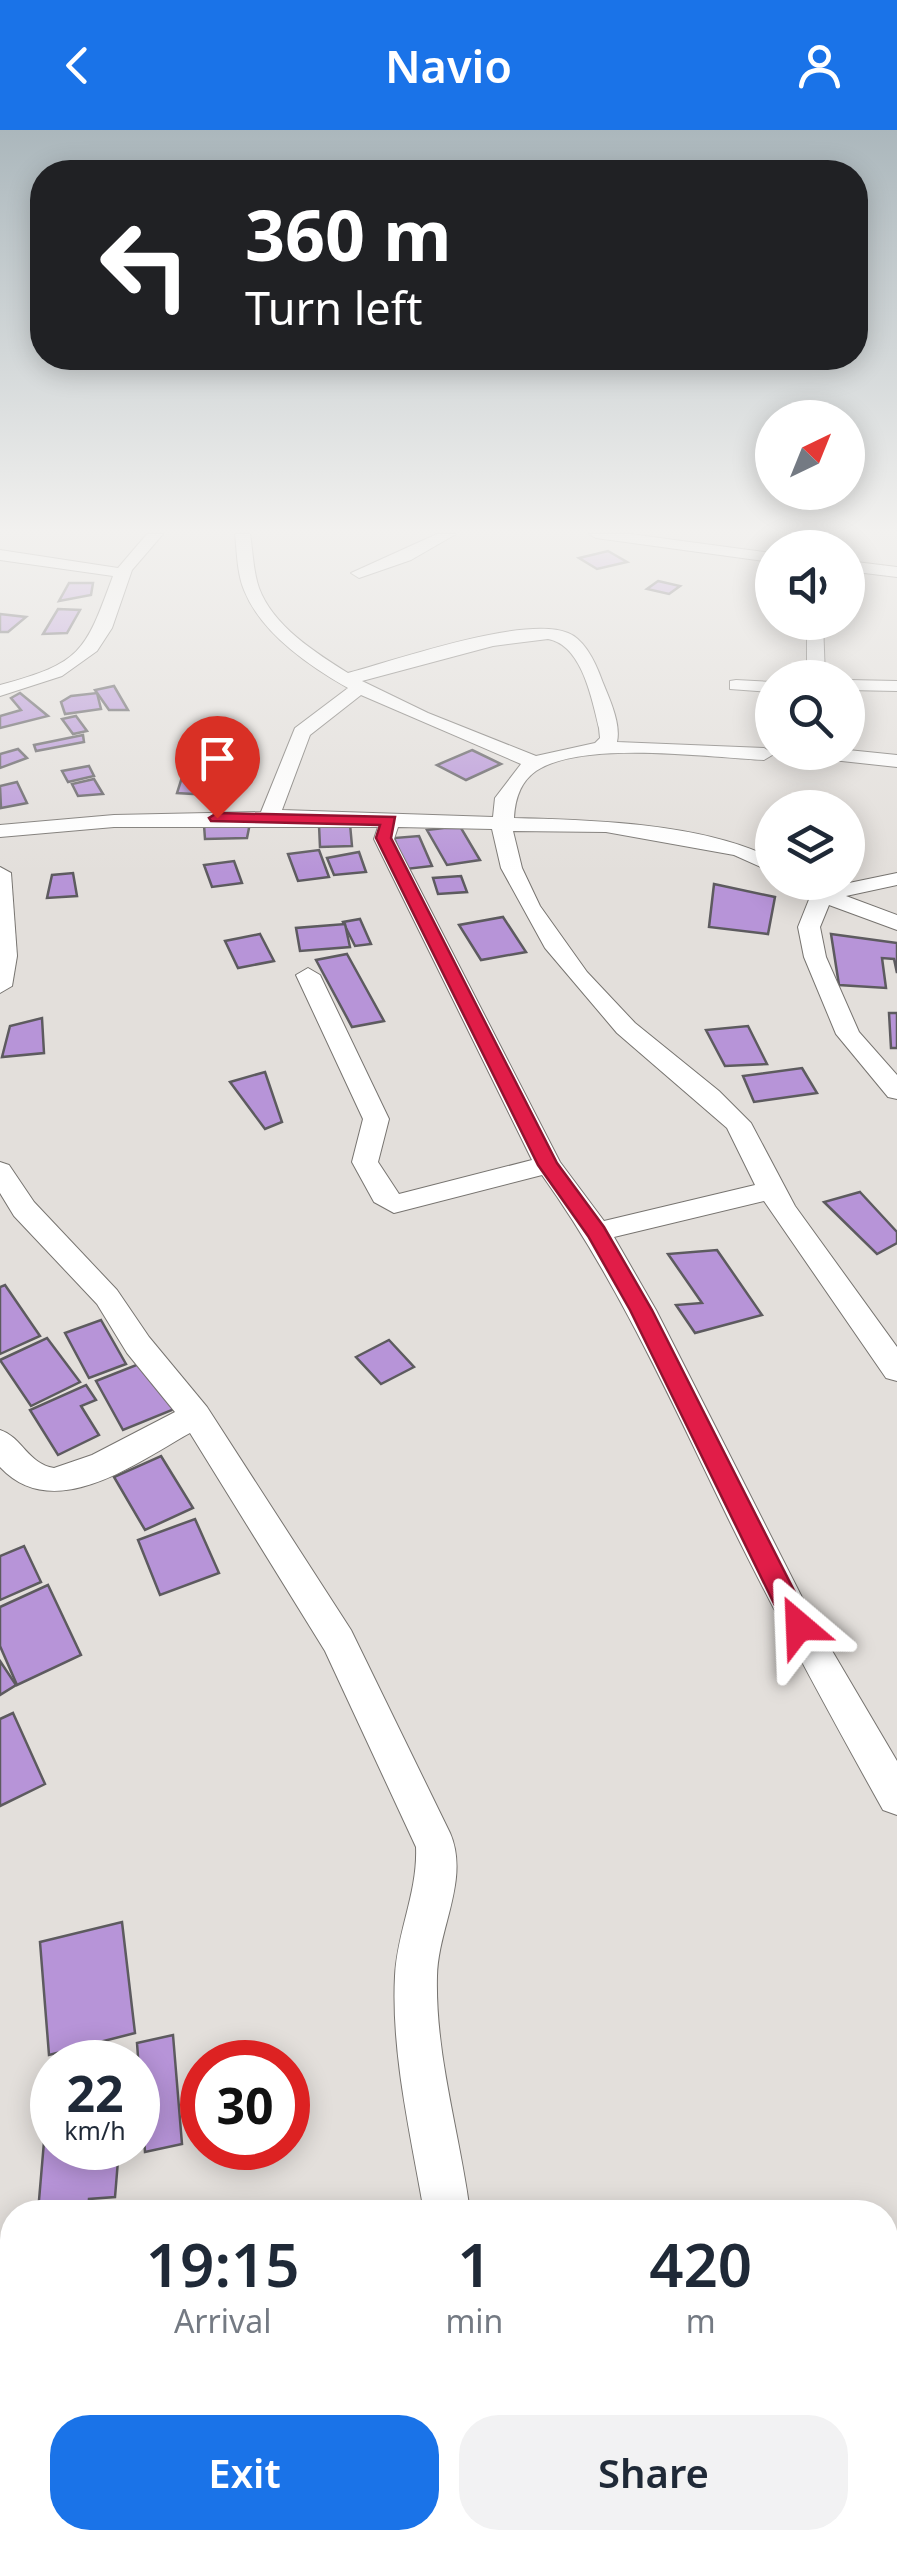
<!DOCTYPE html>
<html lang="en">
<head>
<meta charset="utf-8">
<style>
  body { margin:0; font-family:"Noto Sans",sans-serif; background:#f2f2f3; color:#1f2937; height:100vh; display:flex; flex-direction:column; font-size:38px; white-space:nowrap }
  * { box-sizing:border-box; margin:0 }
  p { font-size:32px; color:#747a83 }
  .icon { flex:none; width:55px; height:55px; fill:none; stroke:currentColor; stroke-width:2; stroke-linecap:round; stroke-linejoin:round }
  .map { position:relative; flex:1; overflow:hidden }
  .details { position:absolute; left:0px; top:2070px; width:898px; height:350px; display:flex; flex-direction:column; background:#fff; border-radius:40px 40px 0 0; box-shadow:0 5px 25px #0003 }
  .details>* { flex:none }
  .banner { position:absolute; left:30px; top:30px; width:838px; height:210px; border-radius:40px; box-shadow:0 5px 25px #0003; background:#202124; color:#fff; overflow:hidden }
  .needle { width:65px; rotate:43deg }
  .controls { position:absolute; left:755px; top:270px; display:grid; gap:20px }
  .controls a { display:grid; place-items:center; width:110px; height:110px; border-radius:50%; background:#fff; box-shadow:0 5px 25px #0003; font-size:50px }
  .speed { position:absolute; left:30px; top:1910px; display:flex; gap:20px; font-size:50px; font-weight:700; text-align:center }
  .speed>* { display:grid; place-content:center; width:130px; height:130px; border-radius:50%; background:#fff; box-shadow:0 5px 25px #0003; line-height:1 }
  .speed small { font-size:25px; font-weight:400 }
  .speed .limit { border:15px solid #d22; background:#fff; color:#111 }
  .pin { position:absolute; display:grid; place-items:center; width:85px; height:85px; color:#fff; margin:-102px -42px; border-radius:50% 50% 50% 0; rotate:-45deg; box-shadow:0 0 10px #0007 }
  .pin .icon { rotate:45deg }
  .me { position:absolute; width:110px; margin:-55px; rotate:334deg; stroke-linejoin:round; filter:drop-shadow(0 0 8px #0008) }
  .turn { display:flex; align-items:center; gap:35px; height:210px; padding:0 50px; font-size:45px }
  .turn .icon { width:130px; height:130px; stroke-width:2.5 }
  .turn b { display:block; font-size:70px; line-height:85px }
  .eta { display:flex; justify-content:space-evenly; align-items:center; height:170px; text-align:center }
  .eta b { font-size:60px; font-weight:600; line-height:70px }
  .primary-button { display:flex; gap:20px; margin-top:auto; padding:20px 50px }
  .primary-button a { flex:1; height:115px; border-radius:40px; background:#1a73e8; color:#fff; font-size:40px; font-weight:600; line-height:115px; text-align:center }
  .primary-button a+a { background:#f2f2f3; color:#1f2937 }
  header { display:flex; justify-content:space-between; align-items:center; height:130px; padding:0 50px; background:#1a73e8; color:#fff; font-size:45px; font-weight:600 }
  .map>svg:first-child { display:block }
  .building { fill:#b794d8; stroke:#5d5b5f; stroke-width:2.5 }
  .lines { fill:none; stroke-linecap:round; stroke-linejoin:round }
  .minor-casing { stroke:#777470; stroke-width:2 }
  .minor { fill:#fff; fill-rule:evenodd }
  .route { fill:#e11d48; stroke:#92132f; stroke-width:2.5 }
</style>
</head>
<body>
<header><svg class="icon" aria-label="back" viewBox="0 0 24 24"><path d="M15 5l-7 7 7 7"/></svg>Navio<svg class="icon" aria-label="person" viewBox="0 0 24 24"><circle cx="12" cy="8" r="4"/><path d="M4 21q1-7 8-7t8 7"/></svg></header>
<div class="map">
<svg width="897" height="2420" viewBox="0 0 897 2420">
  <rect width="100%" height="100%" fill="#e3dfdb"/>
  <g class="building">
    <polygon points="608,421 627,432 597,439 579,428"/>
    <polygon points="658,451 680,456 669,464 647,459"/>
    <polygon points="69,453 93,453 91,465 59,471"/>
    <polygon points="58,479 80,480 67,503 43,504"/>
    <polygon points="0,484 26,487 8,502 0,502"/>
    <polygon points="114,556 128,580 109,580 95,560"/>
    <polygon points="20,563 48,586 0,598 0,586 21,580 11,568"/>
    <polygon points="97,563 101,579 65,584 61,572 71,566"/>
    <polygon points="76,586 87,601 73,604 62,589"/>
    <polygon points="83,605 84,612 36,621 34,615"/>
    <polygon points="18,619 27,628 0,638 0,624"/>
    <polygon points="472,620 501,634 466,650 437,635"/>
    <polygon points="89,636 94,646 68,652 62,641"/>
    <polygon points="184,641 218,642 210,665 177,663"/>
    <polygon points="94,649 103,664 78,666 72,654"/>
    <polygon points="17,652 27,673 1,678 0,656"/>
    <polygon points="250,693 247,708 205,709 204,695"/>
    <polygon points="350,694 352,716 320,717 319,695"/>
    <polygon points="444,698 461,698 480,730 447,735 427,700"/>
    <polygon points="419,706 432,736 406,739 394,708"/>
    <polygon points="319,720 329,747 298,751 288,724"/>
    <polygon points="359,722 366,742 334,745 327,728"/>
    <polygon points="234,731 242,753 212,757 204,735"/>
    <polygon points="73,743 77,766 47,768 52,745"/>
    <polygon points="461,746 467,762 438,764 433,748"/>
    <polygon points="714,754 775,767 768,804 709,797"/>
    <polygon points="503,787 526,822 481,830 459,795"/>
    <polygon points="360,789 371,814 355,816 343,792"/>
    <polygon points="345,794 350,817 300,821 296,798"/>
    <polygon points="260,804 274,831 238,838 225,811"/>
    <polygon points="831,804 897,813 897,843 894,829 882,828 886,858 839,855"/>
    <polygon points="347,824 384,891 352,897 316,830"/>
    <polygon points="889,883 897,883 897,918 891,918"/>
    <polygon points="42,888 44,923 2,927 10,896"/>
    <polygon points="748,896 767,934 725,936 706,900"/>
    <polygon points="802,938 817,963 754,972 743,946"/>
    <polygon points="265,942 282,992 265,999 230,952"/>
    <polygon points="860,1062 897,1102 897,1113 877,1124 824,1072"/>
    <polygon points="717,1120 762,1185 695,1203 676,1175 702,1173 668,1124"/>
    <polygon points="5,1155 40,1206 0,1224 0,1157"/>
    <polygon points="101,1190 126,1234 89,1248 65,1203"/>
    <polygon points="47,1208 80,1252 31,1276 0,1230"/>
    <polygon points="389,1210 414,1237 381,1254 356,1227"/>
    <polygon points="149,1230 177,1278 123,1300 96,1251"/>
    <polygon points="86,1255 96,1270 81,1276 99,1305 58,1325 30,1280"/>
    <polygon points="161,1326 193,1378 145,1400 114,1347"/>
    <polygon points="195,1389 219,1443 160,1465 138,1410"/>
    <polygon points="24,1416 41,1452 0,1470 0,1426"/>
    <polygon points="48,1455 81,1525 17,1555 0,1516 0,1477"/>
    <polygon points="0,1531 16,1555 0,1565"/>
    <polygon points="13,1583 45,1654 0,1676 0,1589"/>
    <polygon points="122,1792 135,1903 49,1925 40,1812"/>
    <polygon points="173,1905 182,2014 145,2022 137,1913"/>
    <polygon points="45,2000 52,2000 52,2018 119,2018 115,2067 89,2069 88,2082 38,2082"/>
    <rect x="106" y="2408" width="97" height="12"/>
  </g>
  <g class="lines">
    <g class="minor-casing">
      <g id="minor">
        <path d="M147,404H163L132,440L112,498L97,521L62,546L0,566V555C82,533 85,522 113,446L0,430V420L118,438Z"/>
        <path d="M235,404H250C253,422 253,441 259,458C273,496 316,523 348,543C397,530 524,485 568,503C586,510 597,536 603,553C610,570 621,594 617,612L764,618L774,624L764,630C707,627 582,610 536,641C520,652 515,670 514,688C593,690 701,693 772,728V742L734,725L606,702L513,701L522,738L540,776L587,842L635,893L719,961L751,993L795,1076L897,1217V1251L886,1248L764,1071L614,1107L656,1180L811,1485L897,1631V1685L883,1680C830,1585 778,1490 730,1392C672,1273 619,1153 542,1045L394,1083L374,1072L352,1032L363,989L296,845L308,838L320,845L389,989L378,1032L399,1064L532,1030L374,709L378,697H114L0,707V695L114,685L261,682L295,598L348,558C309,536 261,503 244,460C237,443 237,422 235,404ZM548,509C582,515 592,569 599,598L600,608L595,613L536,626L428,583L362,551L493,516ZM361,565L521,634L495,668L493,687L282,680L310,605ZM398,697L492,699L501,738L545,818L617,903L727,998L755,1055L604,1091L560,1032L394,709Z"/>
        <polygon points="437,404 456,404 411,430 359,448 351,443"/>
        <polygon points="589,404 630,404 772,423 772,432 596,408"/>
        <polygon points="848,431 897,437 897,447 848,441"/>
        <polygon points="807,492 823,492 825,548 807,548"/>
        <polygon points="736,550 772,552 772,562 730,559 730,551"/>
        <polygon points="848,550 897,551 897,561 848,560"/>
        <polygon points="848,620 897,625 897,637 814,628 805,622"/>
        <polygon points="0,737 11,743 17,826 12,856 0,863"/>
        <polygon points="897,743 897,755 846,766 897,785 897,800 829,775 820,797 826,827 859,902 897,945 897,969 888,967 836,904 804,827 798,797 810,767 791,752 817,752 825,758"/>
        <path d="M0,1032L9,1035L34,1072L117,1160L149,1207L207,1277L351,1500L450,1703C470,1749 438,1798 437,1846C435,1926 460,2004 470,2082H424C411,2006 391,1924 395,1846C397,1802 418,1762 416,1717L325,1521L190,1303C136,1333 54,1395 0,1337V1300C22,1307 28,1334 54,1338L92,1325L175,1282L127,1223L97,1174L14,1086L0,1063Z"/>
        <polygon points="12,2266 12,2316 0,2317 0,2267"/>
        <polygon points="483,2408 535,2408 538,2420 486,2420"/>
      </g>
    </g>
    <use href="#minor" class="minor"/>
  </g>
  <linearGradient id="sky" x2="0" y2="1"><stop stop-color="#abb7bc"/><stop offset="0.54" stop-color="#f2f1ef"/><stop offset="1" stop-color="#f2f1ef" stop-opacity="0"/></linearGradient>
  <rect width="897" height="743" fill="url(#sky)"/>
  <polygon class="route" points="217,683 395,687 391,708 557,1033 604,1097 652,1180 812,1496 808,1504 799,1508 789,1504 630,1180 588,1106 538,1035 376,708 380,695 211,691 209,688"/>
</svg>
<div class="controls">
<a><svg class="needle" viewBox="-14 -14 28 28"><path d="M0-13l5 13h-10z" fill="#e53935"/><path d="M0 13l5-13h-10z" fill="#747a83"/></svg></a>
<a><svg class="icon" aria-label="sound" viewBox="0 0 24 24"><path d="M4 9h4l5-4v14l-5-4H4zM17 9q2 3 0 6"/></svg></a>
<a><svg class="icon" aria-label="search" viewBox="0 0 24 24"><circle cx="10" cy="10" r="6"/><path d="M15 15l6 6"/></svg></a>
<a><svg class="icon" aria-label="layers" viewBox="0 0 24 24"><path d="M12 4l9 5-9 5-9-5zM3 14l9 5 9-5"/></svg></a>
</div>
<div class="speed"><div>22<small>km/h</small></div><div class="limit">30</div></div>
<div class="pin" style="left:217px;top:688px;background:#d93025"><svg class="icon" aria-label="arrive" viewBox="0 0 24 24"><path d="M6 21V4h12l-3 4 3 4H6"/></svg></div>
<svg class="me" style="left:799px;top:1496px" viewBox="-20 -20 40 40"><path d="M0-17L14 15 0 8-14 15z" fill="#e11d48" stroke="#fff" stroke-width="4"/></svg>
<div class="banner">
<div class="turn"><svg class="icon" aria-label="left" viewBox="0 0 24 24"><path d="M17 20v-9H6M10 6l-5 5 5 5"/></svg><div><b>360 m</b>Turn left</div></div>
</div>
<section class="details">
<div class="eta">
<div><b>19:15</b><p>Arrival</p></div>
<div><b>1</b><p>min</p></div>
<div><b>420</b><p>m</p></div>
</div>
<div class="primary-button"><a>Exit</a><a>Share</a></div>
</section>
</div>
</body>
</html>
